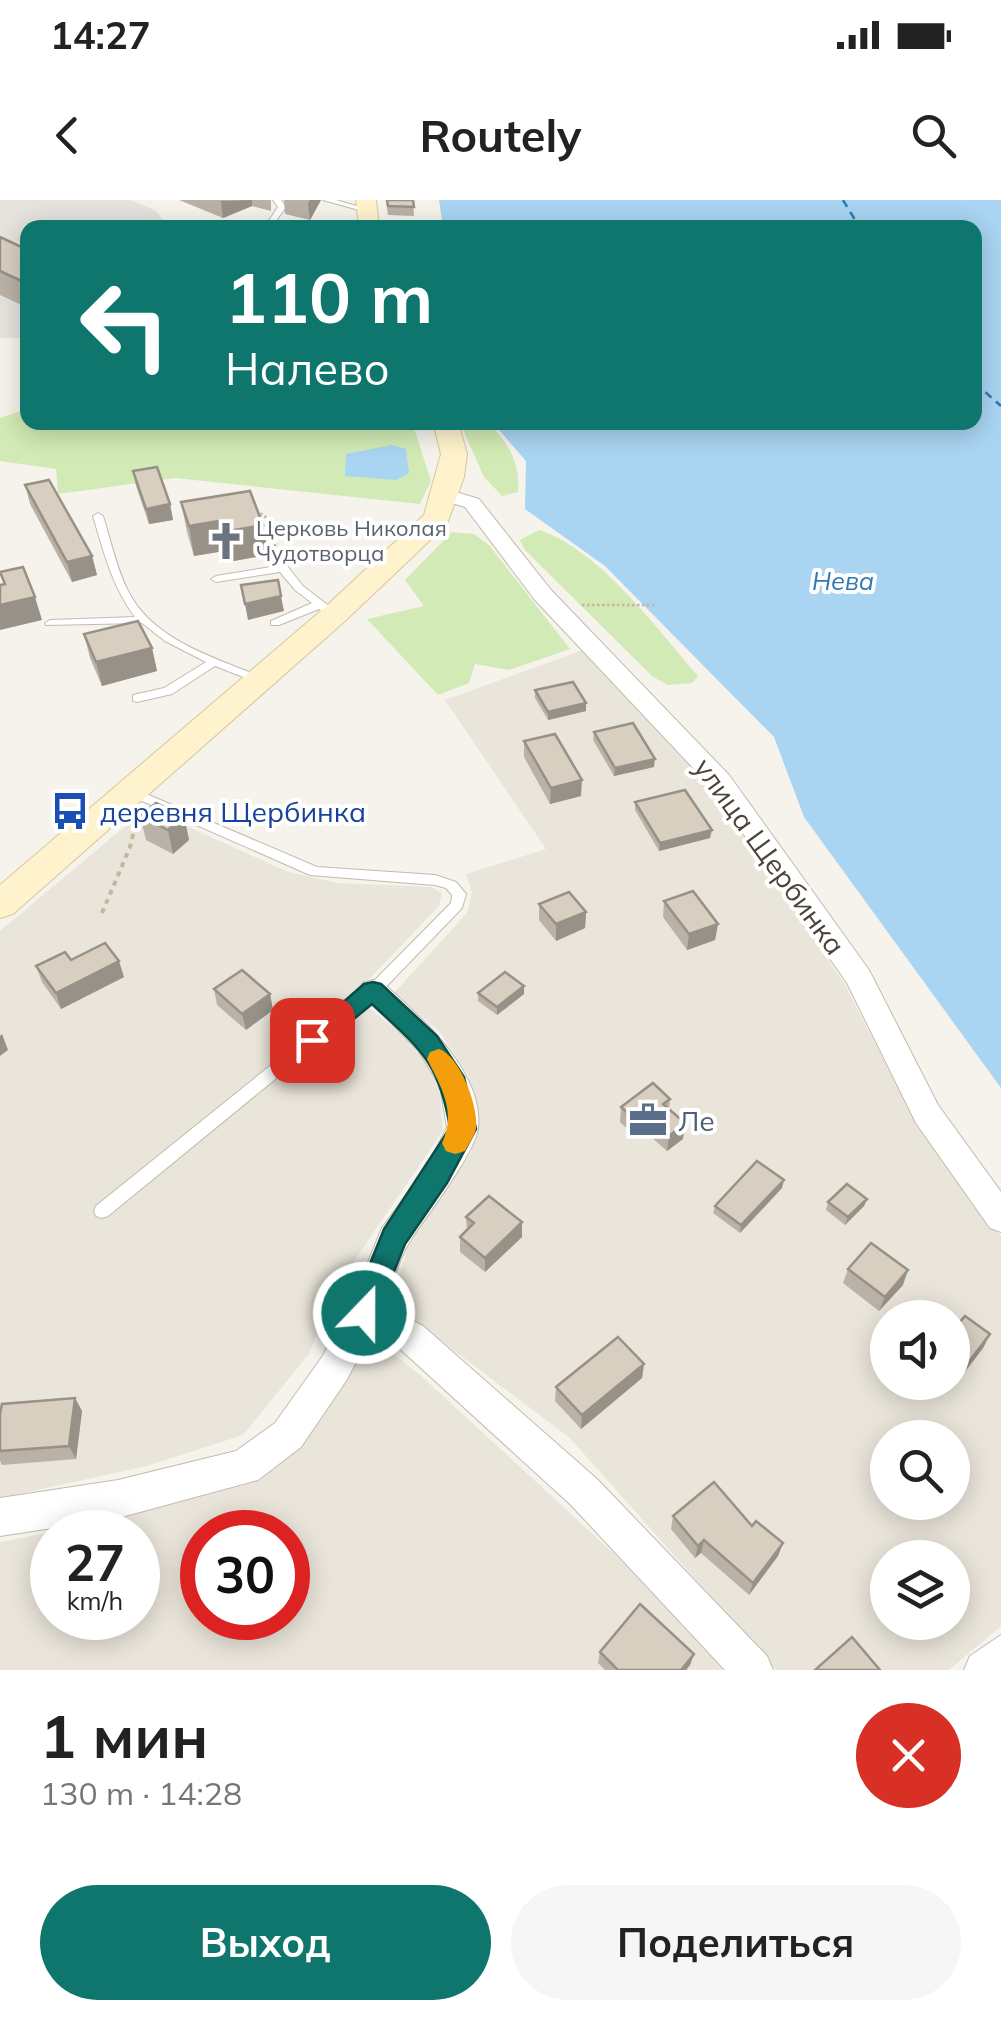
<!DOCTYPE html>
<html lang="ru">
<head>
<meta charset="utf-8">
<style>
  body { margin:0; font-family:Mulish,sans-serif; background:#f6f6f6; color:#222; height:100vh; display:flex; flex-direction:column; font-size:38px; white-space:nowrap }
  * { box-sizing:border-box; margin:0 }
  p { font-size:32px; color:#767676 }
  .icon { flex:none; width:55px; height:55px; fill:none; stroke:currentColor; stroke-width:2; stroke-linecap:round; stroke-linejoin:round }
  .map { position:relative; height:1470px; overflow:hidden }
  .details { display:flex; flex-direction:column; background:#fff; flex:1 }
  .details>* { flex:none }
  .top-card { position:absolute; left:20px; top:20px; width:962px; height:210px; border-radius:20px; box-shadow:0 5px 25px #0003; background:#0f766e; color:#fff; overflow:hidden }
  .controls { position:absolute; left:870px; top:1100px; display:grid; gap:20px }
  .controls a { display:grid; place-items:center; width:100px; height:100px; border-radius:50%; background:#fff; box-shadow:0 5px 25px #0003; font-size:50px }
  .speed { position:absolute; left:30px; top:1310px; display:flex; gap:20px; font-size:50px; font-weight:700; text-align:center }
  .speed>* { display:grid; place-content:center; width:130px; height:130px; border-radius:50%; background:#fff; box-shadow:0 5px 25px #0003; line-height:1 }
  .speed small { font-size:25px; font-weight:400 }
  .speed .limit { border:15px solid #d22; background:#fff; color:#111 }
  .pin { position:absolute; display:grid; place-items:center; width:85px; height:85px; color:#fff; margin:-42px; border-radius:20px; box-shadow:0 5px 15px #0006 }
  .me { position:absolute; width:110px; margin:-55px; rotate:22deg; stroke-linejoin:round; filter:drop-shadow(0 0 8px #0008) }
  .turn { display:flex; align-items:center; gap:35px; height:210px; padding:0 40px; font-size:45px }
  .turn .icon { width:130px; height:130px; stroke-width:2.5 }
  .turn b { display:block; font-size:70px; line-height:85px }
  .round { display:grid; place-items:center; flex:none; width:105px; height:105px; border-radius:52px; background:#f6f6f6 }
  .head { display:flex; align-items:center; justify-content:space-between; height:170px; padding:0 40px }
  h1 { font-size:60px; font-weight:700; line-height:75px }
  .cta { display:flex; gap:20px; margin-top:auto; padding:20px 40px }
  .cta a { flex:1; height:115px; border-radius:60px; background:#0f766e; color:#fff; font-size:40px; font-weight:700; line-height:115px; text-align:center }
  .cta a+a { background:#f6f6f6; color:#222 }
  .status { display:flex; justify-content:space-between; align-items:center; height:70px; padding:0 50px; background:#fff; direction:ltr }
  .status svg { height:28px; fill:currentColor }
  header { display:flex; justify-content:space-between; align-items:center; height:130px; padding:0 40px; background:#fff; font-size:45px; font-weight:700 }
  .map>svg:first-child { display:block }
  .residential { fill:#eae5da; fill-rule:evenodd }
  .industrial { fill:#e6e2dd }
  .green { fill:#d2eab5 }
  .water { fill:#a9d4f2 }
  .lines { fill:none; stroke-linecap:round; stroke-linejoin:round }
  .ferry { stroke:#2e7ab2; stroke-width:2.5; stroke-dasharray:8 6; stroke-linecap:butt }
  .lane-casing { stroke:#c2bbae; stroke-width:2 }
  .street-casing { stroke:#c2bbae; stroke-width:2 }
  .secondary-casing { stroke:#d6c79b; stroke-width:2 }
  .path-far1 { stroke:#c4b79f; stroke-width:2.5; stroke-dasharray:2.5 2.5; stroke-linecap:butt }
  .path { stroke:#c4b79f; stroke-width:4; stroke-dasharray:5 5; stroke-linecap:butt }
  .lane { fill:#fff; fill-rule:evenodd }
  .street { fill:#fff; fill-rule:evenodd }
  .secondary { fill:#fff3cd; fill-rule:evenodd }
  .wall { fill:#bab2a6 }
  .shaded-wall { fill:#979187 }
  .building { fill:#d8cfc1; stroke:#979187; stroke-width:2.5 }
  .route { fill:#0f766e; stroke:#0a4d48; stroke-width:2.5 }
  .slow { fill:#f59e0b }
  .labels { text-anchor:middle; dominant-baseline:central; stroke-width:8; stroke-linejoin:round; paint-order:stroke }
  .far-worship-label { font-size:22px; fill:#5b616d; stroke:#fff; text-anchor:start }
  .far-water-label { font-size:25px; font-style:italic; fill:#2e7ab2; stroke:#fff }
  .transit-label { font-size:28px; fill:#164399; stroke:#fff; text-anchor:start }
  .street-label { font-size:28px; fill:#4b4439; stroke:#fff }
  .service-label { font-size:28px; fill:#4e5e75; stroke:#fff; text-anchor:start }
</style>
</head>
<body>
<div class="status"><b>14:27</b><svg viewBox="0 0 49 12"><path d="M0 12V9h3v3zM5 12V6h3v6zM10 12V3h3v9zM15 12V0h3v12zM26 1h20v11H26zM47 4h2v5h-2z"/></svg></div>
<header><svg class="icon" aria-label="back" viewBox="0 0 24 24"><path d="M15 5l-7 7 7 7"/></svg>Routely<svg class="icon" aria-label="search" viewBox="0 0 24 24"><circle cx="10" cy="10" r="6"/><path d="M15 15l6 6"/></svg></header>
<div class="map">
<svg width="1001" height="1470" viewBox="0 0 1001 1470">
  <rect width="100%" height="100%" fill="#f6f3ec"/>
  <g class="residential">
    <path d="M583,450L698,567L844,783L919,929L1001,1036V1426L949,1470H776L570,1238L392,1104L408,1045L471,953L477,924L469,876L439,831L394,793L467,713L472,693L466,674L546,649L445,500ZM888,1118H952V1182H888ZM888,1238H952V1302H888ZM888,1358H952V1422H888Z"/>
    <polygon points="147,608 288,672 338,683 431,687 442,693 439,706 354,795 421,851 439,886 443,931 339,1083 309,1154 243,1235 147,1266 0,1298 0,731"/>
    <path d="M369,1135L419,1174L672,1407L723,1470H0V1342L90,1325L258,1278ZM52,1332H138V1418H52ZM202,1332H288V1418H202Z"/>
  </g>
  <polygon class="industrial" points="0,0 131,0 155,10 169,27 28,28 27,138 0,138"/>
  <g class="green">
    <polygon points="27,209 28,222 412,222 431,281 420,304 175,278 58,294 56,269 0,261 0,218"/>
    <path d="M460,223H489C509,245 520,261 518,292L502,296L484,277Z"/>
    <path d="M539,330C600,350 657,429 698,476L692,483L668,485L653,477L525,350L520,340Z"/>
    <polygon points="452,332 474,334 489,345 570,449 509,470 475,464 469,483 438,495 367,419 424,406 405,380"/>
  </g>
  <g class="water">
    <polygon points="439,0 1001,0 1001,888 804,617 774,537 605,366 525,309 526,261 493,223 975,222 975,28 443,27"/>
    <polygon points="392,245 406,249 409,273 396,280 345,276 346,254"/>
  </g>
  <g class="lines">
    <g class="ferry">
      <polyline points="843,0 860,28"/>
      <polyline points="975,183 1001,206"/>
    </g>
    <g class="lane-casing">
      <g id="lane">
        <polygon points="273,0 281,0 286,7 271,28 264,28 278,7"/>
        <polygon points="323,0 336,0 370,10 366,12"/>
        <path d="M98,313L103,316C111,341 116,367 128,391C153,441 216,458 264,478V482H256L215,466L172,494L137,502L133,501V495L164,488L206,462L165,441L142,423L46,425L45,423L50,420L135,417C112,386 104,353 93,316Z"/>
        <polygon points="283,365 287,366 303,386 338,413 338,417 330,417 319,409 279,425 271,425 271,421 312,403 295,390 280,372 216,382 211,379 216,376"/>
        <polygon points="130,587 317,667 435,675 456,682 466,694 462,708 378,795 108,1016 102,1018 96,1016 94,1011 96,1006 368,787 451,703 452,695 446,688 435,685 310,675 126,594 124,591"/>
      </g>
    </g>
    <g class="street-casing">
      <g id="street">
        <polygon points="198,24 247,24 254,28 191,28"/>
        <polygon points="446,289 479,299 551,390 729,575 869,770 938,905 1001,992 1001,1032 990,1028 916,923 847,783 711,587 535,400 465,307 439,299 439,291"/>
        <path d="M373,780L383,783C420,817 484,871 478,928C476,952 425,1018 410,1041C398,1060 392,1085 384,1106L423,1126L597,1279L767,1456L773,1470H725L571,1305L399,1148L371,1134L346,1181L301,1247L258,1280L118,1318L0,1336V1298L118,1280L236,1251L275,1223L322,1157L350,1106L382,1028L427,966L447,928L440,886L418,850L359,791L363,783Z"/>
        <polygon points="1001,1435 1001,1470 964,1470 970,1456"/>
      </g>
    </g>
    <g class="secondary-casing">
      <g id="secondary">
        <polygon points="356,0 376,0 379,28 359,28"/>
        <polygon points="433,222 458,222 467,254 464,277 447,324 345,421 13,714 0,718 0,685 323,409 424,315 441,254"/>
      </g>
    </g>
    <g class="path-far1">
      <polyline points="256,311 265,316 278,354"/>
      <polyline points="582,405 657,405"/>
    </g>
    <polyline class="path" points="102,713 130,647 136,622"/>
    <use href="#lane" class="lane"/>
    <use href="#street" class="street"/>
    <use href="#secondary" class="secondary"/>
  </g>
  <g class="wall">
    <polygon points="179,0 271,0 271,11 252,6 223,18"/>
    <polygon points="284,0 321,0 310,20 285,14"/>
    <polygon points="386,0 413,0 414,16 388,15"/>
    <polygon points="0,37 28,50 28,108 0,95"/>
    <polygon points="133,271 170,304 173,320 149,324 136,286"/>
    <polygon points="25,285 92,356 97,375 72,382 30,304"/>
    <polygon points="181,302 263,325 268,355 228,362 224,351 194,356 187,332"/>
    <polygon points="84,434 152,448 157,471 102,486 90,458"/>
    <polygon points="535,490 586,503 586,511 548,520 535,498"/>
    <polygon points="594,532 654,567 614,576 593,540"/>
    <polygon points="524,541 581,596 550,604 524,557"/>
    <polygon points="635,602 710,638 659,651 635,610"/>
    <polygon points="140,616 184,616 189,640 173,654 146,640"/>
    <polygon points="664,701 718,724 715,740 687,750 663,717"/>
    <polygon points="539,704 586,712 585,728 556,741 539,720"/>
    <polygon points="71,760 124,777 61,809 42,782 36,766"/>
    <polygon points="214,789 270,794 273,810 246,830 217,805"/>
    <polygon points="478,793 524,794 497,815 478,801"/>
    <polygon points="670,899 669,909 683,939 667,951 643,930 635,936 620,922 621,907"/>
    <polygon points="782,988 740,1033 713,1013 715,1006"/>
    <polygon points="867,999 864,1006 845,1025 826,1010 828,1002"/>
    <polygon points="466,1017 522,1022 522,1037 485,1072 460,1052 460,1037 467,1030"/>
    <polygon points="848,1069 903,1085 879,1111 843,1083"/>
    <polygon points="952,1131 990,1134 983,1148 958,1181 952,1177"/>
    <polygon points="644,1164 642,1178 581,1229 555,1201 556,1187"/>
    <polygon points="75,1198 82,1211 76,1259 2,1265 0,1261 0,1214"/>
    <polygon points="673,1316 752,1326 783,1343 778,1356 749,1395 701,1353 695,1358 671,1329"/>
    <polygon points="600,1452 694,1454 690,1465 686,1470 605,1470 598,1463"/>
  </g>
  <g class="shaded-wall">
    <polygon points="252,0 252,6 223,18 221,1"/>
    <polygon points="310,0 321,0 310,20 308,3"/>
    <polygon points="170,304 173,320 149,324 146,309"/>
    <polygon points="219,321 224,351 194,356 189,326"/>
    <polygon points="263,325 268,355 228,362 223,332"/>
    <polygon points="92,356 97,375 72,382 67,362"/>
    <polygon points="281,396 284,411 248,420 245,404"/>
    <polygon points="35,397 42,420 0,430 0,405"/>
    <polygon points="152,448 157,471 102,486 96,462"/>
    <polygon points="586,503 586,511 548,520 548,512"/>
    <polygon points="655,559 654,567 614,576 615,568"/>
    <polygon points="582,580 581,596 550,604 551,588"/>
    <polygon points="184,616 189,640 173,654 168,630"/>
    <polygon points="712,630 710,638 659,651 660,643"/>
    <polygon points="586,712 585,728 556,741 556,724"/>
    <polygon points="718,724 715,740 687,750 689,734"/>
    <polygon points="119,761 124,777 61,809 56,793"/>
    <polygon points="524,786 524,794 497,815 497,807"/>
    <polygon points="270,794 273,810 246,830 242,814"/>
    <polygon points="2,834 8,850 0,856 0,836"/>
    <polygon points="645,915 643,930 635,936 637,921"/>
    <polygon points="685,923 683,939 667,951 669,936"/>
    <polygon points="784,980 782,988 740,1033 741,1025"/>
    <polygon points="867,999 864,1006 845,1025 848,1017"/>
    <polygon points="522,1022 522,1037 485,1072 485,1058"/>
    <polygon points="908,1070 903,1085 879,1111 885,1097"/>
    <polygon points="990,1134 983,1148 958,1181 965,1167"/>
    <polygon points="644,1164 642,1178 581,1229 582,1215"/>
    <polygon points="75,1198 82,1211 76,1259 69,1246"/>
    <polygon points="704,1340 701,1353 695,1358 698,1346"/>
    <polygon points="783,1343 778,1356 749,1395 753,1383"/>
    <polygon points="694,1454 690,1465 686,1470 681,1470"/>
  </g>
  <g class="building">
    <polygon points="387,0 413,0 414,7 388,6"/>
    <polygon points="0,37 28,50 28,84 0,71"/>
    <polygon points="157,267 170,304 146,309 133,271"/>
    <polygon points="49,280 92,356 67,362 25,285"/>
    <polygon points="250,291 263,325 223,332 219,321 189,326 181,302"/>
    <polygon points="23,367 35,397 0,405 0,385 5,384 0,372"/>
    <polygon points="278,380 281,396 245,404 241,385"/>
    <polygon points="138,421 152,448 96,462 84,434"/>
    <polygon points="573,482 586,503 548,512 535,490"/>
    <polygon points="633,523 655,559 615,568 594,532"/>
    <polygon points="555,534 582,580 551,588 524,541"/>
    <polygon points="685,590 712,630 660,643 635,602"/>
    <polygon points="156,603 184,616 168,630 140,616"/>
    <polygon points="693,691 718,724 689,734 664,701"/>
    <polygon points="569,692 586,712 556,724 539,704"/>
    <polygon points="105,743 119,761 56,793 36,766 65,752 71,760"/>
    <polygon points="242,770 270,794 242,814 214,789"/>
    <polygon points="505,772 524,786 497,807 478,793"/>
    <polygon points="653,883 670,899 663,904 685,923 669,936 645,915 637,921 621,907"/>
    <polygon points="757,961 784,980 741,1025 715,1006"/>
    <polygon points="847,984 867,999 848,1017 828,1002"/>
    <polygon points="489,996 522,1022 485,1058 460,1037 474,1023 466,1017"/>
    <polygon points="871,1043 908,1070 885,1097 848,1069"/>
    <polygon points="965,1116 990,1134 965,1167 952,1158 952,1131"/>
    <polygon points="618,1137 644,1164 582,1215 556,1187"/>
    <polygon points="75,1198 69,1246 0,1251 0,1214 2,1204"/>
    <polygon points="714,1282 752,1326 756,1321 783,1343 753,1383 704,1340 698,1346 673,1316"/>
    <polygon points="640,1404 694,1454 681,1470 618,1470 600,1452"/>
    <polygon points="852,1437 880,1470 815,1470"/>
  </g>
  <path class="route" d="M373,782L381,784L437,836L464,877L476,929L447,983L405,1044L374,1122L364,1126L354,1122L350,1113L384,1029L450,928C439,861 420,849 372,804L321,846H304L300,840L364,784Z"/>
  <path class="slow" d="M439,849C460,856 479,907 476,929C475,935 468,945 465,951L455,954L446,951L442,943C457,913 441,886 427,859L430,852Z"/>
  <defs>
    <g id="church-bare" transform="scale(3)"><path d="M-1.2-6h2.4v3.5h3.3v2.4h-3.3V6h-2.4V-.1h-3.3v-2.4h3.3Z" fill="#6b7280" stroke="#fff" stroke-width="2.5" paint-order="stroke"/></g>
    <g id="bus-bare" transform="scale(3)"><path d="M-5-6H5V4H4V6H2V4H-2V6H-4V4H-5ZM-3.5-4V0h7V-4ZM-3.5 1.2v1.5H-2V1.2ZM2 1.2v1.5H3.5V1.2Z" fill="#1a4fb4" stroke="#fff" stroke-width="2.5" paint-order="stroke"/></g>
    <g id="office-bare" transform="scale(3)"><path d="M-6-3h4V-5.5h4V-3h4V5H-6ZM-1-4.5V-3h2v-1.5ZM-6 0V1H6V0Z" fill="#5c6f8a" stroke="#fff" stroke-width="2.5" paint-order="stroke"/></g>
  </defs>
  <g fill-rule="evenodd">
    <use href="#church-bare" x="226" y="341"/>
    <use href="#bus-bare" x="70" y="611"/>
    <use href="#office-bare" x="648" y="920"/>
  </g>
  <g class="labels">
    <g class="far-worship-label">
      <text x="256" y="328">Церковь Николая<tspan x="256" dy="25">Чудотворца</tspan></text>
    </g>
    <g class="far-water-label">
      <text x="843" y="380">Нева</text>
    </g>
    <g class="transit-label">
      <text x="100" y="611">деревня Щербинка</text>
    </g>
    <g class="street-label">
      <text transform="translate(770 656) rotate(54)">улица Щербинка</text>
    </g>
    <g class="service-label">
      <text x="678" y="920">Ле</text>
    </g>
  </g>
</svg>
<div class="controls">
<a><svg class="icon" aria-label="sound" viewBox="0 0 24 24"><path d="M4 9h4l5-4v14l-5-4H4zM17 9q2 3 0 6"/></svg></a>
<a><svg class="icon" aria-label="search" viewBox="0 0 24 24"><circle cx="10" cy="10" r="6"/><path d="M15 15l6 6"/></svg></a>
<a><svg class="icon" aria-label="layers" viewBox="0 0 24 24"><path d="M12 4l9 5-9 5-9-5zM3 14l9 5 9-5"/></svg></a>
</div>
<div class="speed"><div>27<small>km/h</small></div><div class="limit">30</div></div>
<div class="pin" style="left:312px;top:840px;background:#d93025"><svg class="icon" aria-label="arrive" viewBox="0 0 24 24"><path d="M6 21V4h12l-3 4 3 4H6"/></svg></div>
<svg class="me" style="left:364px;top:1113px" viewBox="-20 -20 40 40"><circle r="17" fill="#0f766e" stroke="#fff" stroke-width="3"/><path d="M0-11L8 9 0 5-8 9z" fill="#fff"/></svg>
<div class="top-card">
<div class="turn"><svg class="icon" aria-label="left" viewBox="0 0 24 24"><path d="M17 20v-9H6M10 6l-5 5 5 5"/></svg><div><b>110 m</b>Налево</div></div>
</div>
</div>
<section class="details">
<div class="head"><div><h1>1 мин</h1><p>130 m · 14:28</p></div><a class="round" style="background:#d93025;color:#fff"><svg class="icon" aria-label="close" viewBox="0 0 24 24"><path d="M6 6l12 12M18 6L6 18"/></svg></a></div>
<div class="cta"><a>Выход</a><a>Поделиться</a></div>
</section>
</body>
</html>
